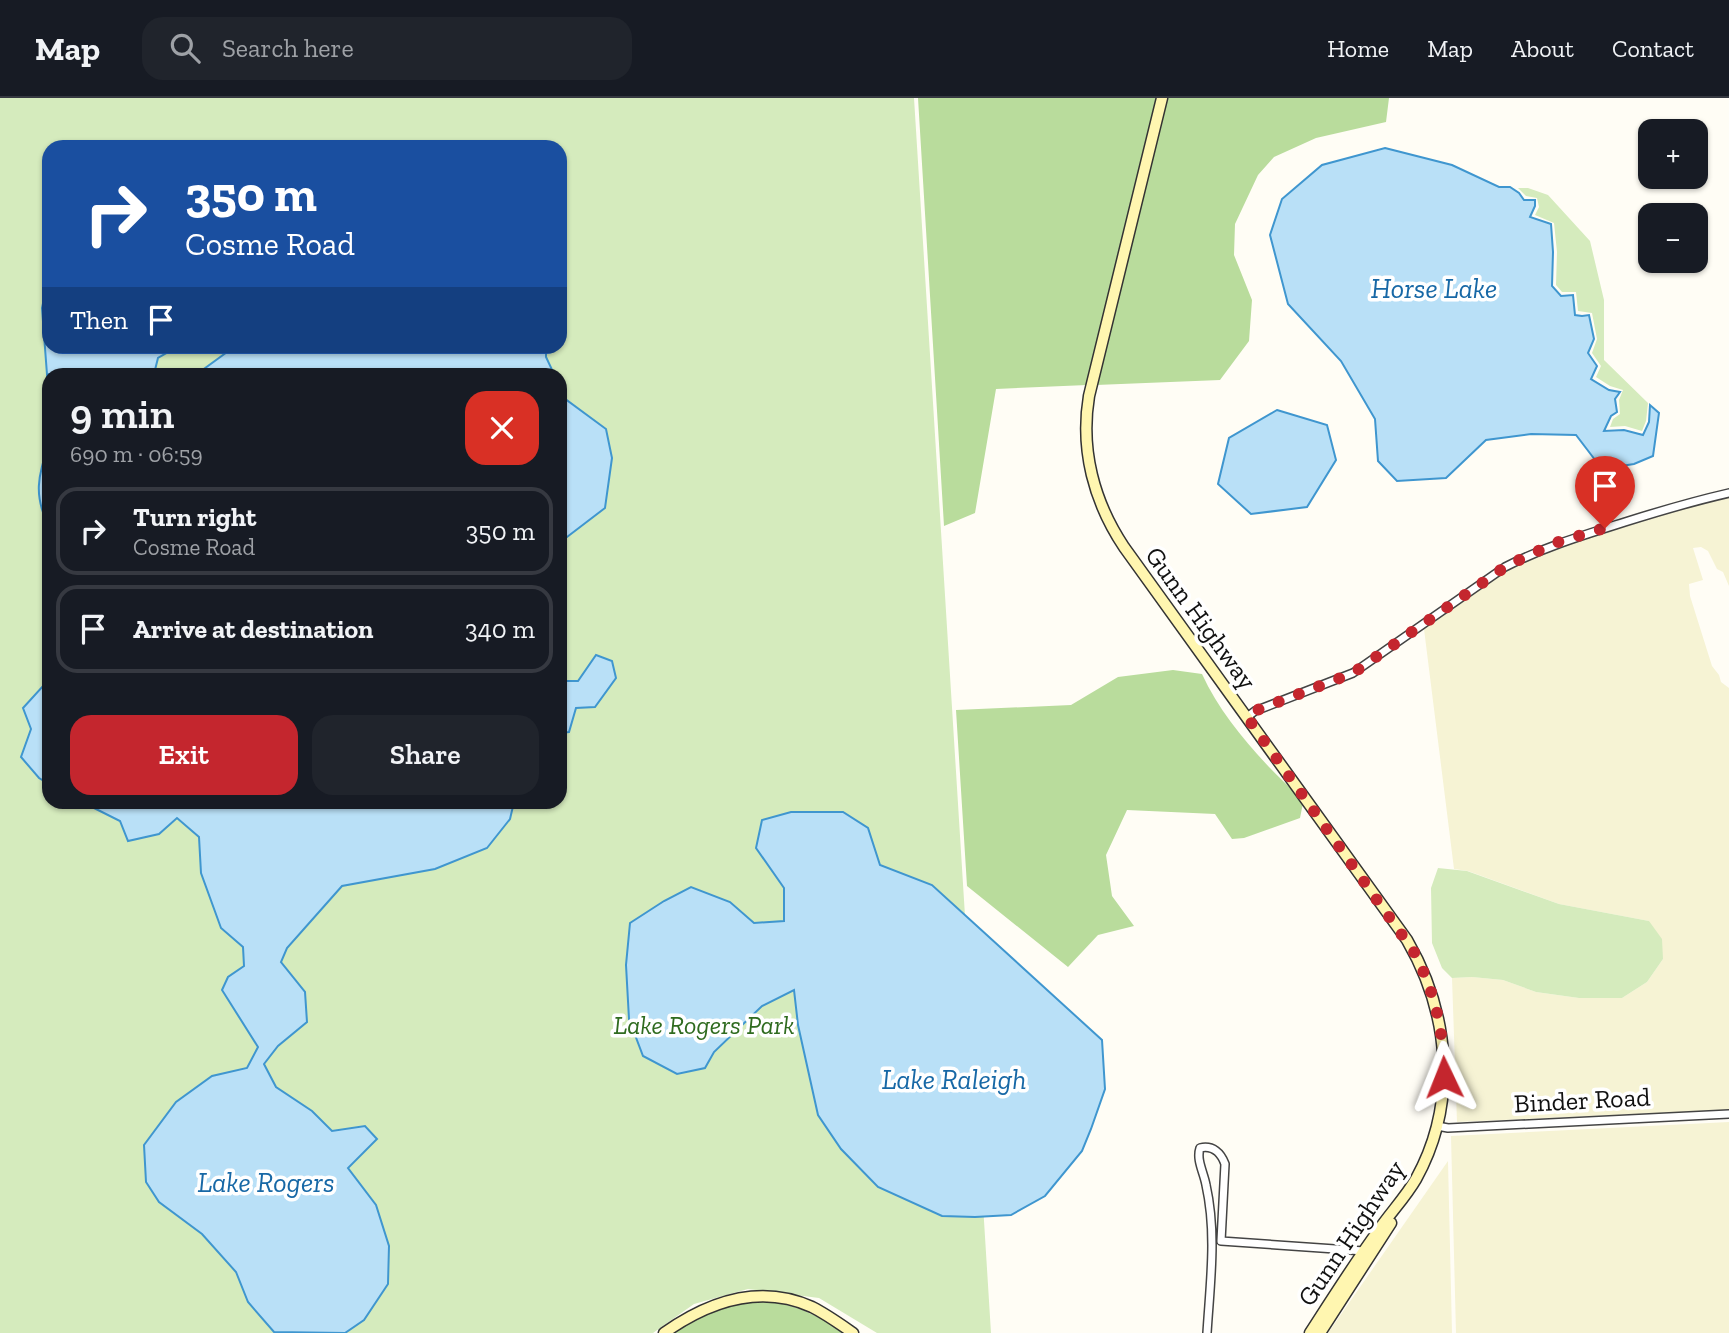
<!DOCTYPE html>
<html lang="en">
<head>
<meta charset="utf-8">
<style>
  body { margin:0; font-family:"Zilla Slab",serif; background:#20242c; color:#f1f3f6; height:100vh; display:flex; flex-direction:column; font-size:26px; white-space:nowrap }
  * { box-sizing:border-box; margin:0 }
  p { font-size:23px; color:#9ea1a6 }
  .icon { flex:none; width:38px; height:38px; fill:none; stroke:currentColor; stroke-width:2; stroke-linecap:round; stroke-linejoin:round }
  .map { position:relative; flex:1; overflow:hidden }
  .drawer { position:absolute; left:42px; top:270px; width:525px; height:441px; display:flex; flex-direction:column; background:#171b24; border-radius:21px; box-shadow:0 2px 5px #0004 }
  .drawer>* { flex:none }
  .banner { position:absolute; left:42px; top:42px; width:525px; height:214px; border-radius:21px; box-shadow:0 2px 5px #0004; background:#1a4fa0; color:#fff; overflow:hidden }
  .fabs { position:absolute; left:1638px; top:21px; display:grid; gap:14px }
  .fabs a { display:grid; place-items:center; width:70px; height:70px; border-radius:14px; background:#171b24; box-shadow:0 2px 5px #0004; font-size:35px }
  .pin { position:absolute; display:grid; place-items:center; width:60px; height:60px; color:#fff; margin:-72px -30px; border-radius:50% 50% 50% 0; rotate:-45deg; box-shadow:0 0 7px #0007 }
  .pin .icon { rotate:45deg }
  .me { position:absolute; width:77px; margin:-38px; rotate:358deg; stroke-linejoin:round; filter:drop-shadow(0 0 5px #0008) }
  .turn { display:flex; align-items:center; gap:24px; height:147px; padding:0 28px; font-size:32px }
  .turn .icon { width:91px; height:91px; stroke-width:2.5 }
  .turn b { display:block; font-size:49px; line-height:60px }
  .then { display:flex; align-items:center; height:66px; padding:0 28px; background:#0003; gap:14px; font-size:26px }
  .round { display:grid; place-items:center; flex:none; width:74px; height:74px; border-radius:21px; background:#20242c }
  .head { display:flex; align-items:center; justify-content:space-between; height:119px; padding:0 28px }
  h1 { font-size:42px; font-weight:600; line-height:52px }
  .cta { display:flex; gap:14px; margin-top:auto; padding:14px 28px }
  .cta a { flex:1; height:80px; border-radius:21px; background:#c4262e; color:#fff; font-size:28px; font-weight:600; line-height:80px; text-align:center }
  .cta a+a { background:#20242c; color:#f1f3f6 }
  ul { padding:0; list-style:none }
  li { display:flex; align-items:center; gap:21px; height:88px; margin:0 14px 10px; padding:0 14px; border:4px solid #363941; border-radius:21px }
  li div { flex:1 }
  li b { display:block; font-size:26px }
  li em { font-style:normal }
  header { display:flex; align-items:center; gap:42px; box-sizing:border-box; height:98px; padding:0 35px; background:#171b24; border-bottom:2px solid #363941 }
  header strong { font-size:33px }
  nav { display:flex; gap:38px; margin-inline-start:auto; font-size:24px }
  .search { width:490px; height:63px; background:#20242c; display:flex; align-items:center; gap:18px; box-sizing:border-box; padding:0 24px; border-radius:21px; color:#9ea1a6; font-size:26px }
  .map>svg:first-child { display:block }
  .farmland { fill:#f6f3d4 }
  .green { fill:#d5ebbd; fill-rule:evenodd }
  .forest { fill:#b9dc9c }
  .water { fill:#b9e0f7; stroke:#3f96cf; stroke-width:2 }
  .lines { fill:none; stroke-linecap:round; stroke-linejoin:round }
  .minor-casing { stroke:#444; stroke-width:10 }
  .secondary-casing { stroke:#333; stroke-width:13 }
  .minor { stroke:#fff; stroke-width:7 }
  .secondary { stroke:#fff6b0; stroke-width:10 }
  .route { stroke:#c4262e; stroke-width:12; stroke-dasharray:0 21.6 }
  .labels { text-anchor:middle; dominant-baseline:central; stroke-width:7; stroke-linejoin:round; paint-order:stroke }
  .street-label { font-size:26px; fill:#111; stroke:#fff }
  .park-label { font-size:26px; font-style:italic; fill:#2f6b1f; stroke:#fff }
  .water-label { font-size:28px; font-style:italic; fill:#1768a6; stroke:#fff }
</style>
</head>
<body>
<header>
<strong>Map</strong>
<div class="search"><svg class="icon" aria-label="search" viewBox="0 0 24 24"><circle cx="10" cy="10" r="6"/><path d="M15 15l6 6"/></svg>Search here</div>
<nav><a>Home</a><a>Map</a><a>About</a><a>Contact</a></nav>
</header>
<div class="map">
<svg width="1729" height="1235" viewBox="0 0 1729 1235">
  <rect width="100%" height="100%" fill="#fffdf5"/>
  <g class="farmland">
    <polygon points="1729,400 1729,488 1723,474 1717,471 1708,453 1701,449 1693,450 1703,482 1689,486 1690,498 1712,568 1719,577 1721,584 1729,590 1729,1012 1457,1024 1452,880 1472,879 1503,882 1536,894 1579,900 1622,900 1647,884 1663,861 1649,823 1559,806 1468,773 1454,771 1424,531 1507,473 1525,464 1560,449 1696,407"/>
    <polygon points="1729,1024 1729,1235 1456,1235 1451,1038"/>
    <polygon points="1448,1063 1452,1235 1328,1235"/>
  </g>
  <g class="green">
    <path d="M0,0H914L991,1235H877L819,1200L748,1191L694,1206L653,1235H0ZM49,49H560V248H49ZM49,276H560V704H49Z"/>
    <polygon points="1518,90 1528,90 1548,97 1590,143 1604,202 1604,262 1648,305 1646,323 1642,333 1625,328 1610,329 1613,321 1620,316 1619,302 1623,292 1610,288 1596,279 1601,268 1592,255 1597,241 1592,215 1578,213 1576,194 1562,194 1556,187 1557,154 1554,125 1535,117 1539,109 1537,100 1526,98"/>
    <polygon points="1438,770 1467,773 1559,806 1649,823 1662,841 1663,861 1647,884 1622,900 1579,900 1536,894 1503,882 1472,879 1452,880 1442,870 1432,845 1431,790"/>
  </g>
  <g class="forest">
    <polygon points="918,0 1158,0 1087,287 996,291 975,415 944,428"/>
    <polygon points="1166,0 1389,0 1386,24 1316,40 1274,59 1258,77 1235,126 1234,157 1252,202 1249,243 1220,282 1096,287"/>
    <path d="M1173,572L1202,576C1218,611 1243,641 1269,669C1281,682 1293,691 1303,705L1300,720L1244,740L1232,741L1215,716L1127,712L1106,757L1112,798L1134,828L1098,837L1068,869L967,788L956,612L1071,607L1118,579Z"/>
    <path d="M753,1203C790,1203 815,1216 845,1235H672C697,1218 723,1207 753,1203Z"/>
  </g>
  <g class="water">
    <polygon points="1385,50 1452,67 1499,89 1510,89 1519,95 1524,102 1535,102 1535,108 1530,119 1551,126 1553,154 1552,188 1561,198 1573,197 1575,217 1582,218 1589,217 1594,241 1588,255 1597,268 1591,281 1609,292 1620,294 1615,301 1617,314 1611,318 1604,333 1624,332 1643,337 1649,324 1650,307 1659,315 1653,358 1634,366 1602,371 1576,337 1531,336 1486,342 1446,380 1397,383 1378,363 1375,321 1341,263 1288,206 1270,137 1282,101 1322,67"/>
    <polygon points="49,177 49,248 177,249 158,260 154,276 49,276 49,303 42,210"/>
    <polygon points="234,249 546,249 546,259 554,276 197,276"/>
    <polygon points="560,291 564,300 606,331 612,360 605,410 567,439 560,438"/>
    <polygon points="1277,312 1327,327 1336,362 1307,409 1251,416 1218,386 1229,340"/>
    <path d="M49,345V430C33,395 38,380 49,345Z"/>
    <polygon points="596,557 612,563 616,580 595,609 576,610 569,634 560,635 560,583 578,583"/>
    <polygon points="49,585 49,686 39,680 21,659 31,631 23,610 43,588"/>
    <polygon points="82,704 514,704 510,721 487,750 435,771 342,788 287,850 281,864 305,894 307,924 278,948 264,966 276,989 312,1013 332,1033 365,1028 377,1041 348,1070 376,1107 389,1148 388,1186 364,1222 345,1235 274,1234 248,1204 236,1174 202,1136 159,1104 146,1084 144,1047 176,1004 212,978 247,970 258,949 222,892 228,879 244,868 243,849 221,830 201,775 199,739 177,720 159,736 128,743 120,723"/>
    <polygon points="791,714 843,714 868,730 880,767 932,787 1102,942 1105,991 1091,1031 1082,1053 1045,1098 1011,1117 975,1119 942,1118 878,1089 841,1051 818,1017 798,927 794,892 762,908 714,954 705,970 677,976 643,958 629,921 626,867 630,825 664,803 691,789 730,804 754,825 784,823 784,790 756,750 762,722"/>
  </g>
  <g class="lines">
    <g class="minor-casing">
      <g id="minor">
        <path d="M1247,619L1255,613L1353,575L1505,469C1544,449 1584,437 1625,424C1660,413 1694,403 1729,395"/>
        <polyline points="1437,1028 1448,1030 1729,1016"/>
        <path d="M1207,1235C1210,1186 1217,1136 1206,1087C1204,1075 1196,1062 1200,1050C1213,1047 1221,1055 1225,1066L1221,1143L1364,1153"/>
      </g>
    </g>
    <g class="secondary-casing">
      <g id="secondary">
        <path d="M1162,0L1089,298C1080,352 1094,404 1124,449L1407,842C1450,916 1458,1005 1416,1081C1405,1100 1390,1115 1378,1133C1354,1166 1332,1201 1310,1235"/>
        <path d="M664,1235C708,1204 759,1185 812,1209C826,1216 840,1226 853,1235"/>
        <polyline points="1320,1235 1391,1125"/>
      </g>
    </g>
    <use href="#minor" class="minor"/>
    <use href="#secondary" class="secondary"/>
  </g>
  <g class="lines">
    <path class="route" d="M1444,979C1444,934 1435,894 1414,854L1247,619L1255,613L1353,575L1505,469L1523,460L1558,444L1605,430"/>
  </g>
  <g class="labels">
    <g class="street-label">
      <text transform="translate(1201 520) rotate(54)">Gunn Highway</text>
      <text transform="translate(1582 1002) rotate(-3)">Binder Road</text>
      <text transform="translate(1351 1135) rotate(-56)">Gunn Highway</text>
    </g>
    <g class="park-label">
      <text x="704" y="927">Lake Rogers Park</text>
    </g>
    <g class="water-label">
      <text x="1434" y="190">Horse Lake</text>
      <text x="954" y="981">Lake Raleigh</text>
      <text x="266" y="1084">Lake Rogers</text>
    </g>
  </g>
</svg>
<div class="fabs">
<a>+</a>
<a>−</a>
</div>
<div class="pin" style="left:1605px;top:430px;background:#d93025"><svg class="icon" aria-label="arrive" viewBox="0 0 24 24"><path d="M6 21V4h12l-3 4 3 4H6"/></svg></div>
<svg class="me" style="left:1444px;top:979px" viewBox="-20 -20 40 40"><path d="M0-17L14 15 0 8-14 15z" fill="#c4262e" stroke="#fff" stroke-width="4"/></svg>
<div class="banner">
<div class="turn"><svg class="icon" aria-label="right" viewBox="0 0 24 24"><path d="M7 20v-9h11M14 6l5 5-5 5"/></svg><div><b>350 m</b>Cosme Road</div></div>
<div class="then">Then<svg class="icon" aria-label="arrive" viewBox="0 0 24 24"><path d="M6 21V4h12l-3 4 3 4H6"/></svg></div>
</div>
<section class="drawer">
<div class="head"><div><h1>9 min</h1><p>690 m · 06:59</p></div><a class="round" style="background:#d93025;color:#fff"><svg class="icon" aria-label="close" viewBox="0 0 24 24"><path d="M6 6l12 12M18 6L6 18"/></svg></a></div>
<ul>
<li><svg class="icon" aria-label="right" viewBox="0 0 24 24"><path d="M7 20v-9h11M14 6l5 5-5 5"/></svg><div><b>Turn right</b><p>Cosme Road</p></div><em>350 m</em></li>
<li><svg class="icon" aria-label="arrive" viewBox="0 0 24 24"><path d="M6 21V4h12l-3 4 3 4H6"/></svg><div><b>Arrive at destination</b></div><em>340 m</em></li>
</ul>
<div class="cta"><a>Exit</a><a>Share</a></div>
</section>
</div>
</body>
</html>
